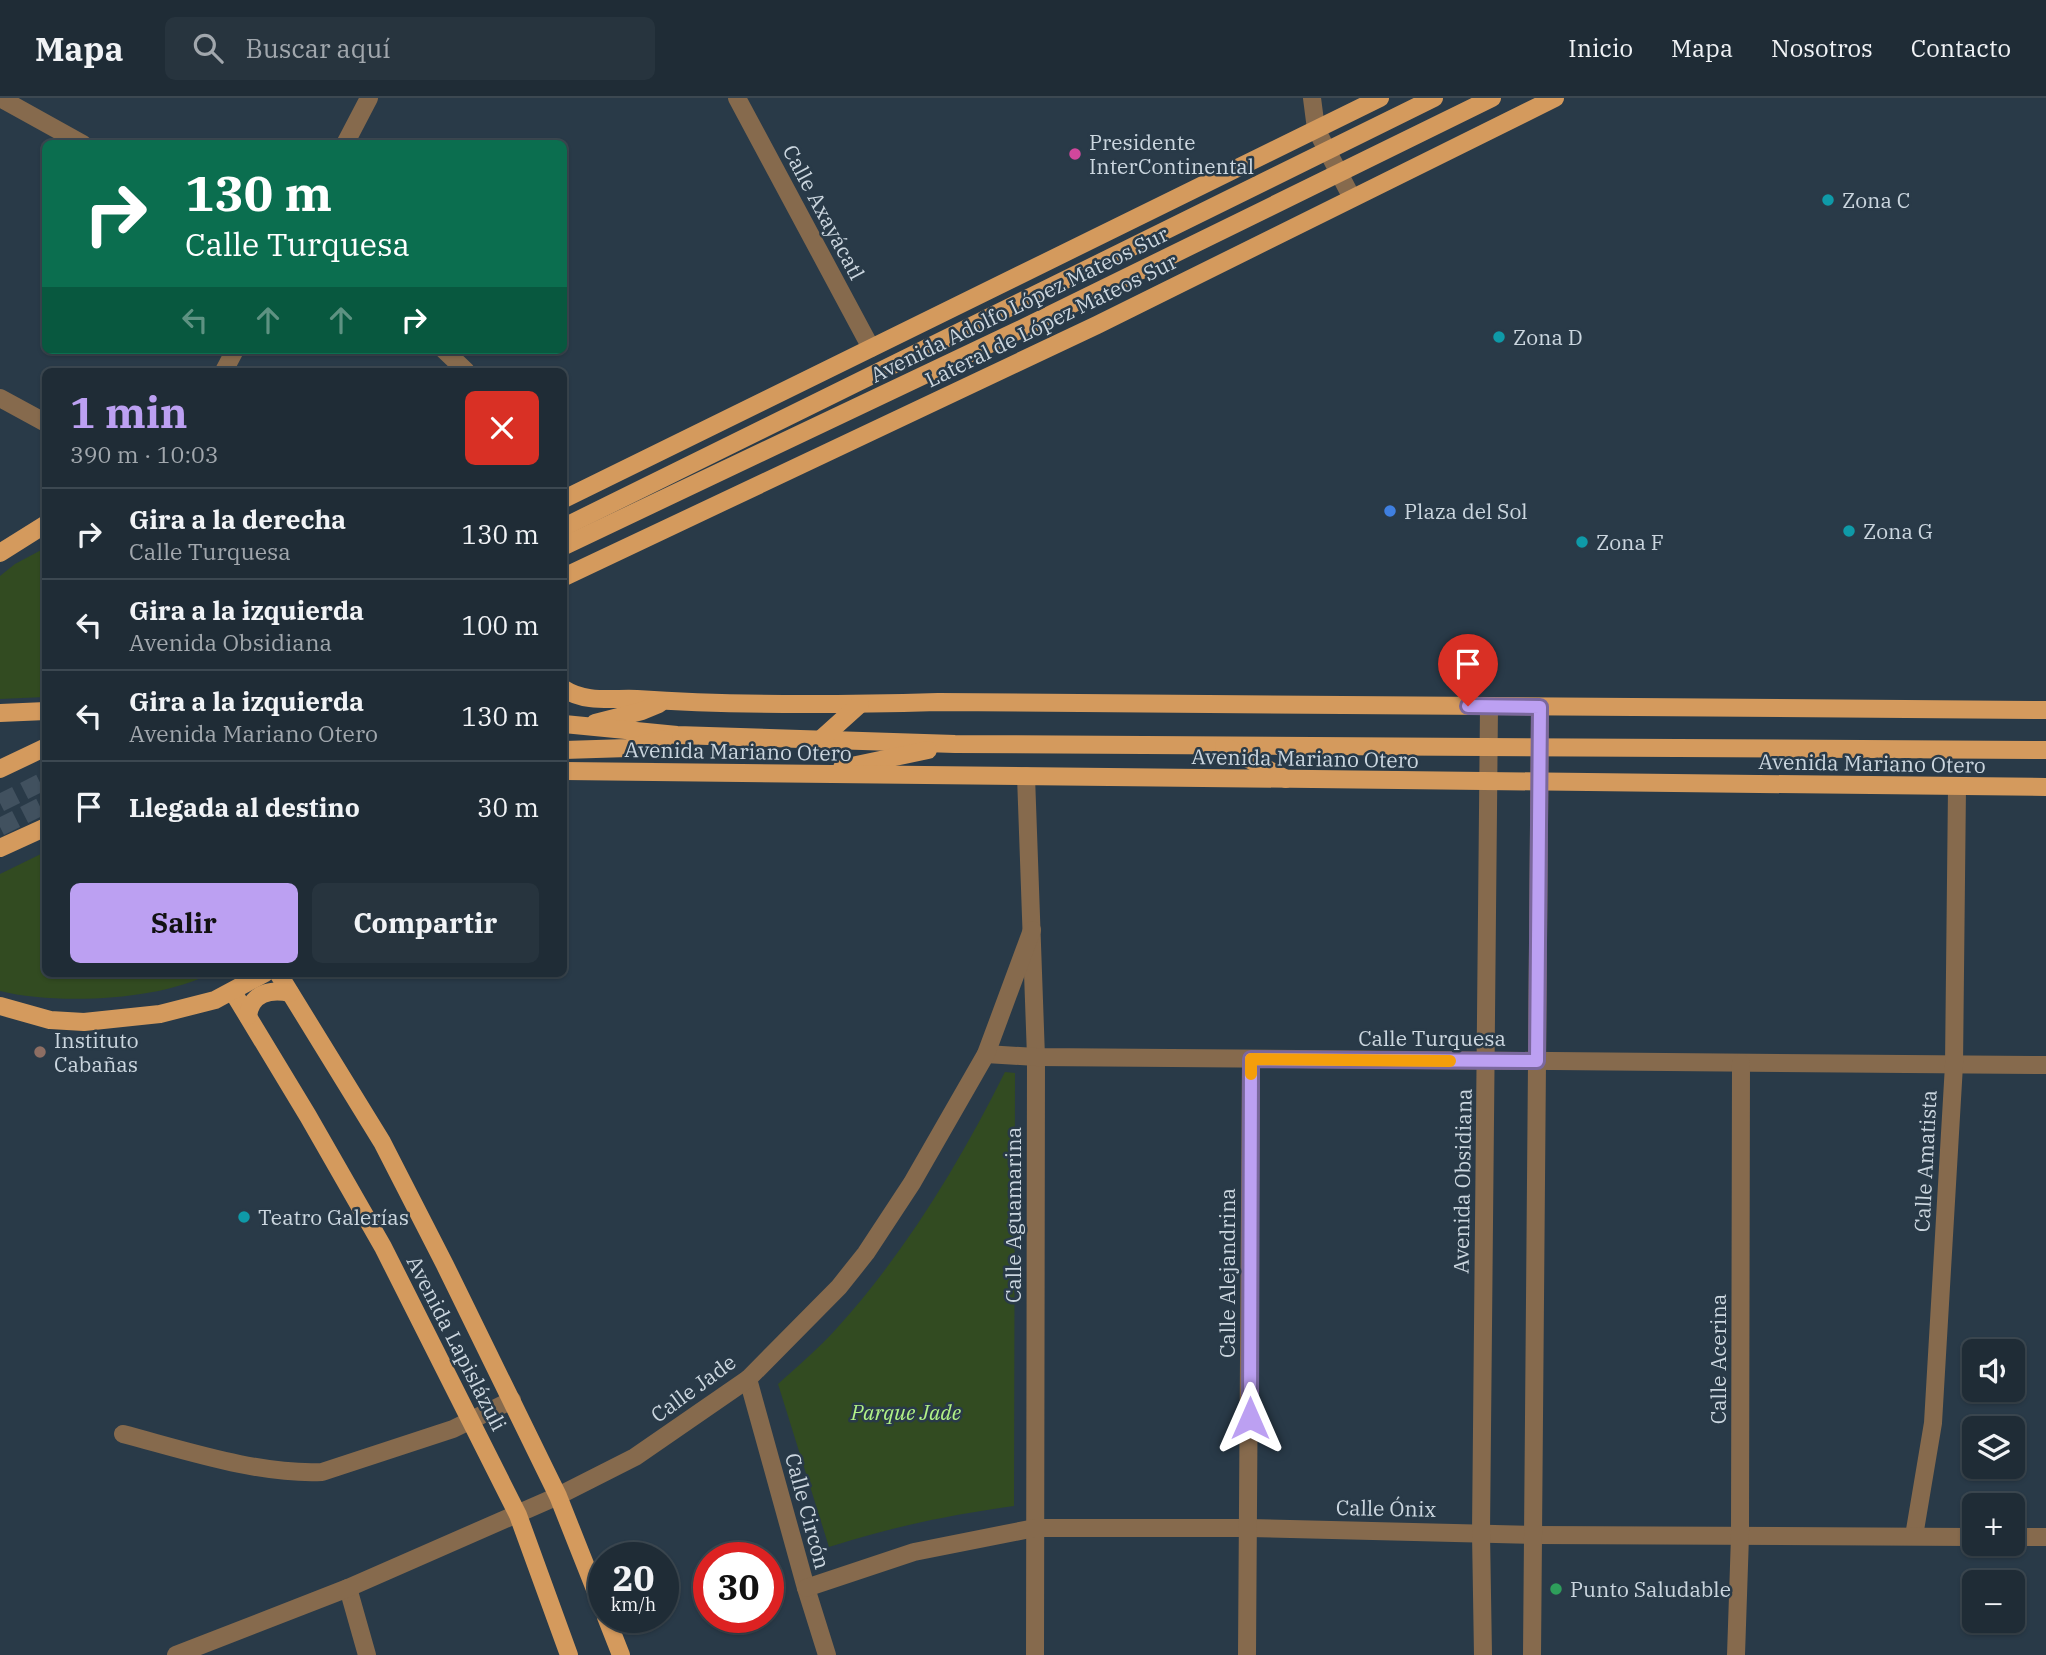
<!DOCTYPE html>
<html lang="es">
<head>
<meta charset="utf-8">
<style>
  body { margin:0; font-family:"IBM Plex Serif",serif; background:#27343e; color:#f1f3f6; height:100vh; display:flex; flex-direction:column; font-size:26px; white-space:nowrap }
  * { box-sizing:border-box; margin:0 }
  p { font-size:23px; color:#a1a7ad }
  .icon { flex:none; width:38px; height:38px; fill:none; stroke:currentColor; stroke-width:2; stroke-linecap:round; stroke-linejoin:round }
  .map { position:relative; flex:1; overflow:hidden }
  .drawer { position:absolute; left:42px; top:270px; width:525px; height:609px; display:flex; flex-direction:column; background:#1f2c36; border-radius:10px; box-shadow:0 2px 5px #0004,0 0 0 2px #3c4851 }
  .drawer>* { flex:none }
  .hud { position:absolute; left:42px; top:42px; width:525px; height:214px; border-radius:10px; box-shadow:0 2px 5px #0004,0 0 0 2px #3c4851; background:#0b6e4f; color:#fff; overflow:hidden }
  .tools { position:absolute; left:1962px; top:1241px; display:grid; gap:14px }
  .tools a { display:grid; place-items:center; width:63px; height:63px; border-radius:10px; background:#1f2c36; box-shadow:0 2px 5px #0004,0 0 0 2px #3c4851; font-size:35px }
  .speed { position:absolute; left:588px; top:1444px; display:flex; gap:14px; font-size:35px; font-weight:700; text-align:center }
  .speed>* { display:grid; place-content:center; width:91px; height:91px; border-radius:50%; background:#1f2c36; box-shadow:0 2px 5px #0004,0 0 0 2px #3c4851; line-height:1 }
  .speed small { font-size:18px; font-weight:400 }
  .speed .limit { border:10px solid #d22; background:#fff; color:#111 }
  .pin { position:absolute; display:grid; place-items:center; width:60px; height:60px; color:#fff; margin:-72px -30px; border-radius:50% 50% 50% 0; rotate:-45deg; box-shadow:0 0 7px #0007 }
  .pin .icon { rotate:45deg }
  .me { position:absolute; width:77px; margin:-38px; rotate:0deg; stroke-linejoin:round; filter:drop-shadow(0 0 5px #0008) }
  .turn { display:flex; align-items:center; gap:24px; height:147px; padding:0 28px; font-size:32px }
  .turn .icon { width:91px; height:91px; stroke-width:2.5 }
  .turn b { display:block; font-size:49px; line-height:60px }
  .lanes { display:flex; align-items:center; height:66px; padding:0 28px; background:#0003; justify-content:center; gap:35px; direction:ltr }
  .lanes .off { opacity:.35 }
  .round { display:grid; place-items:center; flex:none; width:74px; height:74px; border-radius:10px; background:#27343e }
  .overview { display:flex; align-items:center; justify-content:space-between; height:119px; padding:0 28px }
  h1 { font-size:42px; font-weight:700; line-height:52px; color:#bca0f2 }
  .action { display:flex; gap:14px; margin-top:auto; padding:14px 28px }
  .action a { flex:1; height:80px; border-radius:10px; background:#bca0f2; color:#111; font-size:28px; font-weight:700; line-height:80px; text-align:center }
  .action a+a { background:#27343e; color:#f1f3f6 }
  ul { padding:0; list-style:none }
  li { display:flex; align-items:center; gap:21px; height:91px; padding:0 28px; border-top:2px solid #3c4851 }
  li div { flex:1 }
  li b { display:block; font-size:26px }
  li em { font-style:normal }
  header { display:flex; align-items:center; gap:42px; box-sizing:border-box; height:98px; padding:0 35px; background:#1f2c36; border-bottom:2px solid #3c4851 }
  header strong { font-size:33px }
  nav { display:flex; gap:38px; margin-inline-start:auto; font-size:24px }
  .search { width:490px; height:63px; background:#27343e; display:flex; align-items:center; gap:18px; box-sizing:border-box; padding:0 24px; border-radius:10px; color:#a1a7ad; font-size:26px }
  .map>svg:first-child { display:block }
  .green { fill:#324b21 }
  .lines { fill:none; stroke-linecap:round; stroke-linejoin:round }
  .major-tunnel { stroke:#41515f; stroke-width:18; stroke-dasharray:18 9; stroke-linecap:butt }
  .minor { stroke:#866a4d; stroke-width:18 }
  .major { stroke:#d49a5d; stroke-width:18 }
  .route-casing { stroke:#7a689d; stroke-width:18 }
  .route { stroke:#bca0f2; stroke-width:12 }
  .slow { stroke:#f59e0b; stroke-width:12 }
  .hotel-dot { fill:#d1479c; stroke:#293a48; stroke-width:2.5 }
  .culture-dot { fill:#0f9aa8; stroke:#293a48; stroke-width:2.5 }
  .shop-dot { fill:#3f7fe0; stroke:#293a48; stroke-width:2.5 }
  .education-dot { fill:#8d6e63; stroke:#293a48; stroke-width:2.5 }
  .leisure-dot { fill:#2e9e5b; stroke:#293a48; stroke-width:2.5 }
  .labels { text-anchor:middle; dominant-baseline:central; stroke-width:5; stroke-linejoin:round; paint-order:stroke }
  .poi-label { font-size:21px; fill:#cbd6df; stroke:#293a48; text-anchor:start }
  .street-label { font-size:21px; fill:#cbd6df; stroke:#293a48 }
  .park-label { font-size:21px; font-style:italic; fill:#b2f287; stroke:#293a48 }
</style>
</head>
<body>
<header>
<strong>Mapa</strong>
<div class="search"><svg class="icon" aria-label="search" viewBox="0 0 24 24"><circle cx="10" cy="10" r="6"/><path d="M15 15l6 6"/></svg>Buscar aquí</div>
<nav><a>Inicio</a><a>Mapa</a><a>Nosotros</a><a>Contacto</a></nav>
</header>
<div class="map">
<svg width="2046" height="1557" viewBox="0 0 2046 1557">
  <rect width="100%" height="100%" fill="#293a48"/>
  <g class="green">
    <polygon points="45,450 45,599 0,601 0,478 15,466"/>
    <path d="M45,754L46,875H211C160,903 56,907 0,893V776Z"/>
    <path d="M1005,974L1015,975L1014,1408C949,1417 891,1429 829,1449L778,1286C798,1268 819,1250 837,1230C905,1155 960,1064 1005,974Z"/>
  </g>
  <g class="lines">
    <g class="major-tunnel">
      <polyline points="0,705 46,682"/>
      <polyline points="0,729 46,706"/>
    </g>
    <g class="minor">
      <polyline points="0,0 83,46"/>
      <polyline points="737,0 871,250"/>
      <polyline points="1312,0 1316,31 1352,100"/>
      <polyline points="345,46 369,0"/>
      <polyline points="444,252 466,273"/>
      <polyline points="224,273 235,252"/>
      <polyline points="0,300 46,325"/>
      <polyline points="1026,678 1036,959 1035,1557"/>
      <polyline points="986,956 1036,959 2046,967"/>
      <polyline points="748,1281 806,1490 827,1557"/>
      <path d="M123,1336C184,1352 259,1377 322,1374L453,1331L512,1302"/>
      <polyline points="1914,1438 1933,1325 1954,967 1957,689"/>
      <polyline points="2012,1439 2046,1439"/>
      <polyline points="348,1490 367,1557"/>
      <polyline points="806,1490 914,1454 1035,1430 1249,1430 1534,1437 1974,1439"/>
      <polyline points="176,1557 348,1490 558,1398 635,1359 748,1281 839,1189 866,1155 912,1085 986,956 1032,832"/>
      <polyline points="1247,1557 1251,961"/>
      <polyline points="1483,1557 1481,1435 1489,609"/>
      <polyline points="1532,1557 1540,609"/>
      <polyline points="1736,1557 1740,1438 1741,965"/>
    </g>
    <g class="major">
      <polyline points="564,401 1380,0"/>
      <polyline points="564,429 1434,0"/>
      <polyline points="564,448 1017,233 1492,0"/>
      <polyline points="0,455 46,426"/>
      <polyline points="564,479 1097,227 1555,0"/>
      <path d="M564,591C585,605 612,600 637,601C737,608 838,607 938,604L2046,612"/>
      <polyline points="0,615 46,613"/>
      <polyline points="595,625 642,613 659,606"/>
      <polyline points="564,626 677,637 955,646 2046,652"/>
      <polyline points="820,642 860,606"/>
      <polyline points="1224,648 1286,681"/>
      <polyline points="564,652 628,650 664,641"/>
      <polyline points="842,670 928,652"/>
      <polyline points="0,671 46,649"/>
      <polyline points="564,673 2046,689"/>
      <polyline points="0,750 46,729"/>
      <polyline points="278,875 382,1044 445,1167 558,1398 604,1514"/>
      <polyline points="233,894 308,1018 383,1149 518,1417 569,1557"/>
      <polyline points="0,908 50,922 84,924 160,916 215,902 265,875"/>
      <path d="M248,918C251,895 270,891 290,895"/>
      <polyline points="606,1519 621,1557"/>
    </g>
  </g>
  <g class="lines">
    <g class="route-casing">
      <polyline id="route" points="1250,1320 1251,961 1537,963 1540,609 1468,608"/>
    </g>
    <use href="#route" class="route"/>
    <polyline class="slow" points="1251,976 1251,961 1450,963"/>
  </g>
  <circle class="hotel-dot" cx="1075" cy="56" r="7"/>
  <g class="culture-dot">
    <circle cx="1828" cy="102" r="7"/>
    <circle cx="1499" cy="239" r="7"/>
    <circle cx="1849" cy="433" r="7"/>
    <circle cx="1582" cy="444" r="7"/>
    <circle cx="244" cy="1119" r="7"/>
  </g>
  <circle class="shop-dot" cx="1390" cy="413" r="7"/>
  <circle class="education-dot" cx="40" cy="954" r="7"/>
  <circle class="leisure-dot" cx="1556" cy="1491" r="7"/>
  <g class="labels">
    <g class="poi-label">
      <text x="1089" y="44">Presidente<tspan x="1089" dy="24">InterContinental</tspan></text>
      <text x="1842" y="102">Zona C</text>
      <text x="1513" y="239">Zona D</text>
      <text x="1404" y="413">Plaza del Sol</text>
      <text x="1863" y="433">Zona G</text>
      <text x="1596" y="444">Zona F</text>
      <text x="54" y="942">Instituto<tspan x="54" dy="24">Cabañas</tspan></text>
      <text x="258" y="1119">Teatro Galerías</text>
      <text x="1570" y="1491">Punto Saludable</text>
    </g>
    <g class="street-label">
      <text transform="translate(824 114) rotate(62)">Calle Axayácatl</text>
      <text transform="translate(1019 206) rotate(-26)">Avenida Adolfo López Mateos Sur</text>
      <text transform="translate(1051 222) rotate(-26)">Lateral de López Mateos Sur</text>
      <text transform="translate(738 653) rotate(1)">Avenida Mariano Otero</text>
      <text transform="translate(1305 660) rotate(1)">Avenida Mariano Otero</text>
      <text transform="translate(1872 665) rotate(1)">Avenida Mariano Otero</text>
      <text x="1432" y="940">Calle Turquesa</text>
      <text transform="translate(1925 1063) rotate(-87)">Calle Amatista</text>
      <text transform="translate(1462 1083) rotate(-89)">Avenida Obsidiana</text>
      <text transform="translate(1013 1117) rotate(-90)">Calle Aguamarina</text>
      <text transform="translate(1227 1175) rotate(-90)">Calle Alejandrina</text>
      <text transform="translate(457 1245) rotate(63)">Avenida Lapislázuli</text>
      <text transform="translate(1718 1261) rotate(-90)">Calle Acerina</text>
      <text transform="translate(693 1290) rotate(-36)">Calle Jade</text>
      <text transform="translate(1386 1410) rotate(1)">Calle Ónix</text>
      <text transform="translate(808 1413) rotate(75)">Calle Circón</text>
    </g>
    <g class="park-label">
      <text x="906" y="1314">Parque Jade</text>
    </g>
  </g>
</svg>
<div class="tools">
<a><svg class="icon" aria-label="sound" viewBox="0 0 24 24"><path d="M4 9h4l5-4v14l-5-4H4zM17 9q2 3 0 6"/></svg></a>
<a><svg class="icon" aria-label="layers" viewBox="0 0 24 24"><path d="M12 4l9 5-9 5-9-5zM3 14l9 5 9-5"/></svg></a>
<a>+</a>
<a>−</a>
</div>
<div class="speed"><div>20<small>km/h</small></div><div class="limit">30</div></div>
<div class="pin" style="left:1468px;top:608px;background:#d93025"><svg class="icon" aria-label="arrive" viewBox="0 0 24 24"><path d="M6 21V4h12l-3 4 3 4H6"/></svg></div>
<svg class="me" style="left:1250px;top:1320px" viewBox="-20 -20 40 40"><path d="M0-17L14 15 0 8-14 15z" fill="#bca0f2" stroke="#fff" stroke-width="4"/></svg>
<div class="hud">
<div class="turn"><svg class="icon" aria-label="right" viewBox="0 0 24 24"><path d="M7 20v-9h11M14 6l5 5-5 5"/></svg><div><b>130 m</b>Calle Turquesa</div></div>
<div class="lanes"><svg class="icon off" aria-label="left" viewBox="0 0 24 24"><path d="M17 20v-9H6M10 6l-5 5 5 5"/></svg><svg class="icon off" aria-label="ahead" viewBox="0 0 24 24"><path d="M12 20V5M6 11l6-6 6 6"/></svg><svg class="icon off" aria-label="ahead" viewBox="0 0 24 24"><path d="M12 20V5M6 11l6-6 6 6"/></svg><svg class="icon" aria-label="right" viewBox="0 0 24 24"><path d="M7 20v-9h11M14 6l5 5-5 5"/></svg></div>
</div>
<section class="drawer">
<div class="overview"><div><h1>1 min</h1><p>390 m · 10:03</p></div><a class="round" style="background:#d93025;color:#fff"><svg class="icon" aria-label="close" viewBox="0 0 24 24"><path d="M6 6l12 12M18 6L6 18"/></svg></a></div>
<ul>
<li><svg class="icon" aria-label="right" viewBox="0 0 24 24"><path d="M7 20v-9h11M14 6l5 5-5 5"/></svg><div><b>Gira a la derecha</b><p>Calle Turquesa</p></div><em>130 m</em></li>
<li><svg class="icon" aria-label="left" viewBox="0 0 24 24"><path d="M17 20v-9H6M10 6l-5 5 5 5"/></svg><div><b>Gira a la izquierda</b><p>Avenida Obsidiana</p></div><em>100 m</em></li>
<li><svg class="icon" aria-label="left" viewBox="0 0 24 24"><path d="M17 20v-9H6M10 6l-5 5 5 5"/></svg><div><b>Gira a la izquierda</b><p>Avenida Mariano Otero</p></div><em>130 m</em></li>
<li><svg class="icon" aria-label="arrive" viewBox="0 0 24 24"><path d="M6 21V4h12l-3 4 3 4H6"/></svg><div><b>Llegada al destino</b></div><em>30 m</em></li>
</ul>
<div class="action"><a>Salir</a><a>Compartir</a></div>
</section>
</div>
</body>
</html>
